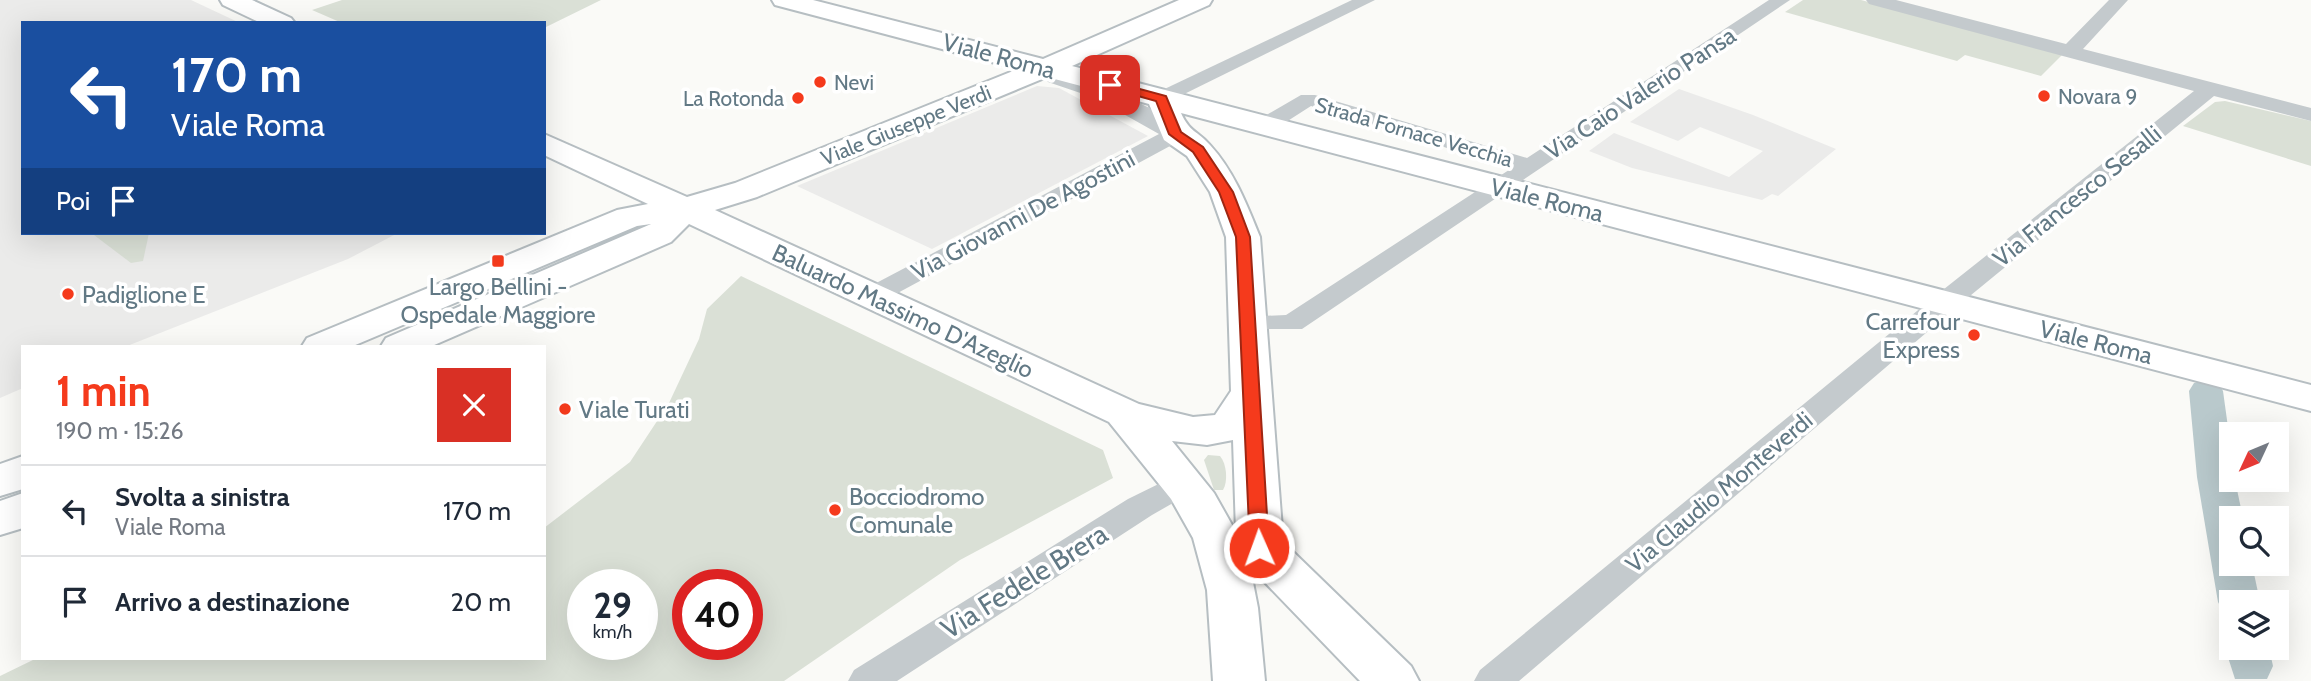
<!DOCTYPE html>
<html lang="it">
<head>
<meta charset="utf-8">
<style>
  body { margin:0; font-family:Cabin,sans-serif; background:#f6f6f7; color:#1f2937; height:100vh; display:flex; flex-direction:column; font-size:26px; white-space:nowrap }
  * { box-sizing:border-box; margin:0 }
  p { font-size:23px; color:#747a83 }
  .icon { flex:none; width:38px; height:38px; fill:none; stroke:currentColor; stroke-width:2; stroke-linecap:round; stroke-linejoin:round }
  .map { position:relative; flex:1; overflow:hidden }
  .panel { position:absolute; left:21px; top:345px; width:525px; height:315px; display:flex; flex-direction:column; background:#fff; border-radius:0px; box-shadow:0 7px 28px #0002 }
  .panel>* { flex:none }
  .banner { position:absolute; left:21px; top:21px; width:525px; height:214px; border-radius:0px; box-shadow:0 7px 28px #0002; background:#1a4fa0; color:#fff; overflow:hidden }
  .needle { width:46px; rotate:226deg }
  .fabs { position:absolute; left:2219px; top:422px; display:grid; gap:14px }
  .fabs a { display:grid; place-items:center; width:70px; height:70px; border-radius:0px; background:#fff; box-shadow:0 7px 28px #0002; font-size:35px }
  .speed { position:absolute; left:567px; top:569px; display:flex; gap:14px; font-size:35px; font-weight:700; text-align:center }
  .speed>* { display:grid; place-content:center; width:91px; height:91px; border-radius:50%; background:#fff; box-shadow:0 7px 28px #0002; line-height:1 }
  .speed small { font-size:18px; font-weight:400 }
  .speed .limit { border:10px solid #d22; background:#fff; color:#111 }
  .pin { position:absolute; display:grid; place-items:center; width:60px; height:60px; color:#fff; margin:-30px; border-radius:14px; box-shadow:0 4px 10px #0006 }
  .me { position:absolute; width:77px; margin:-38px; rotate:358deg; stroke-linejoin:round; filter:drop-shadow(0 0 5px #0008) }
  .turn { display:flex; align-items:center; gap:24px; height:147px; padding:0 35px; font-size:32px }
  .turn .icon { width:91px; height:91px; stroke-width:2.5 }
  .turn b { display:block; font-size:49px; line-height:60px }
  .then { display:flex; align-items:center; height:66px; padding:0 35px; background:#0003; gap:14px; font-size:26px }
  .round { display:grid; place-items:center; flex:none; width:74px; height:74px; border-radius:0px; background:#f6f6f7 }
  .head { display:flex; align-items:center; justify-content:space-between; height:119px; padding:0 35px }
  h1 { font-size:42px; font-weight:700; line-height:52px; color:#f53a1c }
  ul { padding:0; list-style:none }
  li { display:flex; align-items:center; gap:21px; height:91px; padding:0 35px; border-top:2px solid #e0e1e3 }
  li div { flex:1 }
  li b { display:block; font-size:26px }
  li em { font-style:normal }
  .map>svg:first-child { display:block }
  .built { fill:#ebebea }
  .green { fill:#dae0d6; fill-rule:evenodd }
  .lines { fill:none; stroke-linecap:round; stroke-linejoin:round }
  .canal { fill:#b9c9cc; fill-rule:evenodd }
  .secondary-casing { stroke:#b6bec2; stroke-width:4 }
  .street { fill:#c4cacd; fill-rule:evenodd }
  .secondary { fill:#fff; fill-rule:evenodd }
  .route { fill:#f53a1c; stroke:#9f2612; stroke-width:2 }
  .poi-dot { fill:#f53a1c; stroke:#fff; stroke-width:2.5 }
  .labels { text-anchor:middle; dominant-baseline:central; stroke-width:7; stroke-linejoin:round; paint-order:stroke }
  .far-poi-label { font-size:21px; fill:#627985; stroke:#fff; text-anchor:start }
  .far-street-label { font-size:21px; fill:#627985; stroke:#fff }
  .street-label { font-size:24px; fill:#627985; stroke:#fff }
  .poi-label { font-size:24px; fill:#627985; stroke:#fff; text-anchor:start }
  .near-street-label { font-size:28px; fill:#627985; stroke:#fff }
</style>
</head>
<body>
<div class="map">
<svg width="2311" height="681" viewBox="0 0 2311 681">
  <rect width="100%" height="100%" fill="#fafaf7"/>
  <g class="built">
    <polygon points="0,0 191,0 240,23 23,23 23,233 398,233 348,259 127,346 23,346 23,388 0,398"/>
    <polygon points="1037,86 1059,88 1148,136 932,249 797,186"/>
    <polygon points="1679,89 1753,115 1836,149 1778,196 1772,194 1762,200 1632,168 1589,151 1614,133 1729,177 1763,151 1700,127 1678,141 1630,122"/>
  </g>
  <g class="green">
    <polygon points="342,0 601,0 544,28 544,23 342,23 312,10"/>
    <polygon points="1803,0 1861,0 2063,54 2041,76 1965,55 1957,61 1785,12"/>
    <polygon points="2225,101 2311,121 2311,166 2183,126 2215,102"/>
    <polygon points="100,233 149,233 143,261 131,263 94,235"/>
    <path d="M741,276L1103,450L1113,478L960,560L784,681H0V676L37,658H544V528L630,462L669,403L699,339L707,309ZM642,584V644H583V584ZM688,584H747V644H688Z"/>
    <path d="M1208,455L1220,456C1227,464 1228,482 1223,490H1214L1204,460Z"/>
  </g>
  <g class="lines">
    <g class="canal">
      <polygon points="2206,380 2218,383 2223,391 2231,449 2231,480 2235,480 2243,518 2231,518 2231,564 2252,564 2260,602 2231,602 2231,616 2224,613 2218,602 2197,477 2189,391 2194,383"/>
      <polygon points="2231,636 2231,648 2269,648 2273,666 2267,679 2235,679 2225,648"/>
    </g>
    <g class="secondary-casing">
      <g id="secondary">
        <polygon points="220,0 252,0 291,18 295,23 261,23 223,5"/>
        <path d="M772,0H813L1043,59L1179,0H1212L1209,5L1072,66L2311,385V411L1181,113C1190,133 1197,130 1210,145C1234,171 1247,205 1260,237L1283,542L1411,666L1419,681H1360L1250,567L1258,608L1265,681H1213L1207,590L1193,538L1171,499L1109,422L689,224L671,242L432,346H381L386,338L651,224L637,226L353,346H302L307,338L617,210L648,204L544,155V134L687,197L735,183L1018,69L775,5ZM1047,77L1149,104L1164,140L1187,156L1210,192L1226,237L1231,391L1215,415L1193,417L1139,404L715,210L757,197ZM1233,440L1236,532L1214,493L1172,441L1207,445Z"/>
        <polygon points="23,456 23,489 0,496 0,464"/>
        <polygon points="23,493 23,528 0,535 0,501"/>
      </g>
    </g>
    <g class="street">
      <polygon points="1352,0 1375,0 1168,102 1154,102 1151,98 1154,94"/>
      <polygon points="1769,0 1790,0 1302,329 1237,329 1233,323 1237,317 1286,315 1512,168 1311,106 1272,131 1256,131 1253,126 1256,121 1301,95 1315,95 1527,158"/>
      <polygon points="1866,0 1896,0 2066,44 2109,0 2128,0 2083,49 2311,108 2311,121 2214,96 1954,309 1519,681 1474,681 1480,670 1934,297 2194,91 1869,4"/>
      <path d="M1055,72C1085,79 1169,110 1186,134L1183,139L881,302H863L859,296L863,290L1159,134L1095,98L1048,82L1045,78L1048,74Z"/>
      <polygon points="1183,472 1194,475 1199,483 1194,491 1152,515 897,681 848,681 854,670 1128,499"/>
    </g>
    <use href="#secondary" class="secondary"/>
  </g>
  <polygon class="route" points="1110,81 1166,96 1181,132 1203,147 1233,192 1250,237 1269,548 1266,553 1259,555 1250,548 1236,237 1219,192 1193,152 1169,134 1156,101 1106,87 1104,85"/>
  <g class="poi-dot">
    <circle cx="820" cy="82" r="7"/>
    <circle cx="2044" cy="96" r="7"/>
    <circle cx="798" cy="98" r="7"/>
    <rect x="491" y="254" width="14" height="14" rx="3.5"/>
    <circle cx="68" cy="294" r="7"/>
    <circle cx="1974" cy="335" r="7"/>
    <circle cx="565" cy="409" r="7"/>
    <circle cx="835" cy="510" r="7"/>
  </g>
  <g class="labels">
    <g class="far-poi-label">
      <text x="834" y="82">Nevi</text>
      <text x="2058" y="96">Novara 9</text>
      <text x="784" y="98" text-anchor="end">La Rotonda</text>
    </g>
    <g class="far-street-label">
      <text transform="translate(906 125) rotate(-22)">Viale Giuseppe Verdi</text>
      <text transform="translate(1414 132) rotate(16)">Strada Fornace Vecchia</text>
    </g>
    <g class="street-label">
      <text transform="translate(999 56) rotate(15)">Viale Roma</text>
      <text transform="translate(1640 93) rotate(-33)">Via Caio Valerio Pansa</text>
      <text transform="translate(2077 196) rotate(-39)">Via Francesco Sesalli</text>
      <text transform="translate(1547 200) rotate(14)">Viale Roma</text>
      <text transform="translate(1023 215) rotate(-28)">Via Giovanni De Agostini</text>
      <text transform="translate(903 311) rotate(25)">Baluardo Massimo D'Azeglio</text>
      <text transform="translate(2096 342) rotate(14)">Viale Roma</text>
      <text transform="translate(1719 492) rotate(-40)">Via Claudio Monteverdi</text>
    </g>
    <g class="poi-label">
      <text x="498" y="286" text-anchor="middle">Largo Bellini -<tspan x="498" dy="28">Ospedale Maggiore</tspan></text>
      <text x="82" y="294">Padiglione E</text>
      <text x="1960" y="321" text-anchor="end">Carrefour<tspan x="1960" dy="28">Express</tspan></text>
      <text x="579" y="409">Viale Turati</text>
      <text x="849" y="496">Bocciodromo<tspan x="849" dy="28">Comunale</tspan></text>
    </g>
    <g class="near-street-label">
      <text transform="translate(1024 581) rotate(-32)">Via Fedele Brera</text>
    </g>
  </g>
</svg>
<div class="fabs">
<a><svg class="needle" viewBox="-14 -14 28 28"><path d="M0-13l5 13h-10z" fill="#e53935"/><path d="M0 13l5-13h-10z" fill="#747a83"/></svg></a>
<a><svg class="icon" aria-label="search" viewBox="0 0 24 24"><circle cx="10" cy="10" r="6"/><path d="M15 15l6 6"/></svg></a>
<a><svg class="icon" aria-label="layers" viewBox="0 0 24 24"><path d="M12 4l9 5-9 5-9-5zM3 14l9 5 9-5"/></svg></a>
</div>
<div class="speed"><div>29<small>km/h</small></div><div class="limit">40</div></div>
<div class="pin" style="left:1110px;top:85px;background:#d93025"><svg class="icon" aria-label="arrive" viewBox="0 0 24 24"><path d="M6 21V4h12l-3 4 3 4H6"/></svg></div>
<svg class="me" style="left:1259px;top:548px" viewBox="-20 -20 40 40"><circle r="17" fill="#f53a1c" stroke="#fff" stroke-width="3"/><path d="M0-11L8 9 0 5-8 9z" fill="#fff"/></svg>
<div class="banner">
<div class="turn"><svg class="icon" aria-label="left" viewBox="0 0 24 24"><path d="M17 20v-9H6M10 6l-5 5 5 5"/></svg><div><b>170 m</b>Viale Roma</div></div>
<div class="then">Poi<svg class="icon" aria-label="arrive" viewBox="0 0 24 24"><path d="M6 21V4h12l-3 4 3 4H6"/></svg></div>
</div>
<section class="panel">
<div class="head"><div><h1>1 min</h1><p>190 m · 15:26</p></div><a class="round" style="background:#d93025;color:#fff"><svg class="icon" aria-label="close" viewBox="0 0 24 24"><path d="M6 6l12 12M18 6L6 18"/></svg></a></div>
<ul>
<li><svg class="icon" aria-label="left" viewBox="0 0 24 24"><path d="M17 20v-9H6M10 6l-5 5 5 5"/></svg><div><b>Svolta a sinistra</b><p>Viale Roma</p></div><em>170 m</em></li>
<li><svg class="icon" aria-label="arrive" viewBox="0 0 24 24"><path d="M6 21V4h12l-3 4 3 4H6"/></svg><div><b>Arrivo a destinazione</b></div><em>20 m</em></li>
</ul>
</section>
</div>
</body>
</html>
